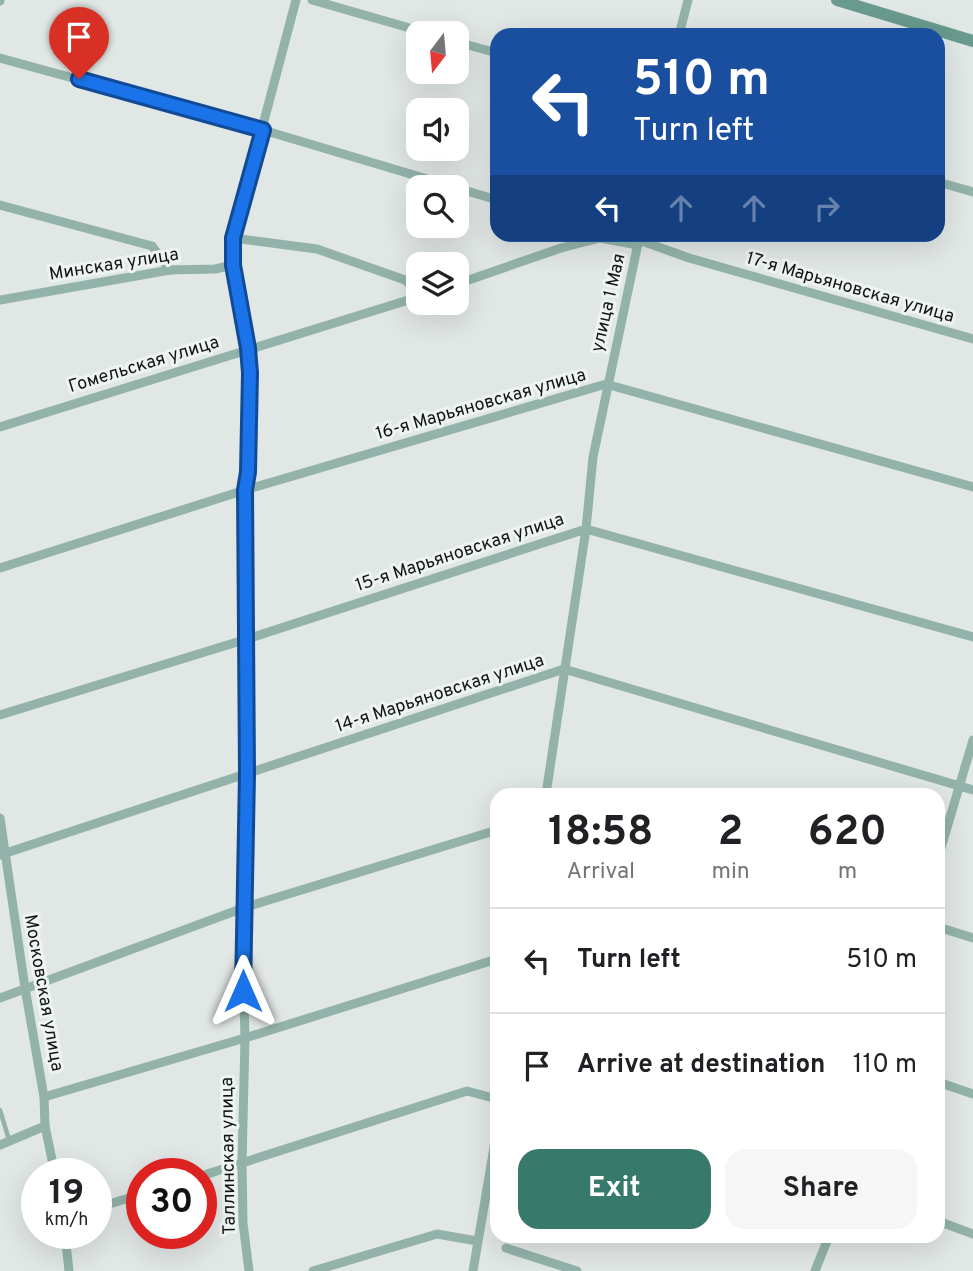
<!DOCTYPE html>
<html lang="en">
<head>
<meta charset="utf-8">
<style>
  body { margin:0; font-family:Overpass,sans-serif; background:#f6f6f6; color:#202124; height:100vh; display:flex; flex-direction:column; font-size:26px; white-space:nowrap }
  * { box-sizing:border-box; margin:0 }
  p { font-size:23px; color:#757577 }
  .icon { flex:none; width:38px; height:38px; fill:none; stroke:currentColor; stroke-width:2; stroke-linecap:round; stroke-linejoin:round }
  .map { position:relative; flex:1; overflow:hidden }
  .drawer { position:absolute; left:490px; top:788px; width:455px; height:455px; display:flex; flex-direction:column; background:#fff; border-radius:21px; box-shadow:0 7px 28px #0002 }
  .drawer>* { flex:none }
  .guide { position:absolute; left:490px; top:28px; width:455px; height:214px; border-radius:21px; box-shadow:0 7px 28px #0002; background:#1a4fa0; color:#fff; overflow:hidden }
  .needle { width:46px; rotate:196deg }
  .tools { position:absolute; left:406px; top:21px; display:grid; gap:14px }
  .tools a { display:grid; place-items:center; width:63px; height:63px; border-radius:14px; background:#fff; box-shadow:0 7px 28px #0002; font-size:35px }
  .speed { position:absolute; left:21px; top:1158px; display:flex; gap:14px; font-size:35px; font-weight:700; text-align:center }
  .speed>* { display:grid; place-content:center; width:91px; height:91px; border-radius:50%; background:#fff; box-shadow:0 7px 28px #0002; line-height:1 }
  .speed small { font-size:18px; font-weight:400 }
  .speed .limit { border:10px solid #d22; background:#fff; color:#111 }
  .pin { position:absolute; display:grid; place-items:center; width:60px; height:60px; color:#fff; margin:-72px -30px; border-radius:50% 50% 50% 0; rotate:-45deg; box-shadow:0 0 7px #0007 }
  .pin .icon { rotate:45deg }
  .me { position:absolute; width:77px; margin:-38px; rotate:0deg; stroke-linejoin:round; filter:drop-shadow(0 0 5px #0008) }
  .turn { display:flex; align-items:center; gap:24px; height:147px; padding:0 28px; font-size:32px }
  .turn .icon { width:91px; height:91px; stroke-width:2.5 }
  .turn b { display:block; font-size:49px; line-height:60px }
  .lanes { display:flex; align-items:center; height:66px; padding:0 28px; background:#0003; justify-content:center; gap:35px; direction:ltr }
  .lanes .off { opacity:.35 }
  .eta { display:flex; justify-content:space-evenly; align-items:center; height:119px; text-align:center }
  .eta b { font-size:42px; font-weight:700; line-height:49px }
  .primary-button { display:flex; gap:14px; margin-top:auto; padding:14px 28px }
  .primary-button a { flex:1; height:80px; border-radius:21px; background:#37796b; color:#fff; font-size:28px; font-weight:700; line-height:80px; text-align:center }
  .primary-button a+a { background:#f6f6f6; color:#202124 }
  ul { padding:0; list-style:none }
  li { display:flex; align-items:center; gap:21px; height:105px; padding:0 28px; border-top:2px solid #e0e0e0 }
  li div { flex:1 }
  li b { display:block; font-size:26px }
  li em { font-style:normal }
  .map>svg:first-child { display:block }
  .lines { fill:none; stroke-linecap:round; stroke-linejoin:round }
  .lane { stroke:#93b3aa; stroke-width:4.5 }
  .street { stroke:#93b3aa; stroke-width:9 }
  .secondary { stroke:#689a8d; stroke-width:12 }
  .route-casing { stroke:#114b97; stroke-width:18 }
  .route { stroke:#1a73e8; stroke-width:12 }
  .labels { text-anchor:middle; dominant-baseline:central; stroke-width:6; stroke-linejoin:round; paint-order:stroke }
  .street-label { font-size:18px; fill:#131514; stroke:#eef4f2 }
</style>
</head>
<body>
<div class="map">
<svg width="973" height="1271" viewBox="0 0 973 1271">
  <rect width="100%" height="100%" fill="#e1e7e5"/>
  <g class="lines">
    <polyline class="lane" points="0,1110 9,1140"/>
    <g class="street">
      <polyline points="312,0 427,33"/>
      <polyline points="0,1 0,0"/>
      <polyline points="679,35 688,0"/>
      <polyline points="457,42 497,53"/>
      <polyline points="0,58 263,130 454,187"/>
      <polyline points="938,182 973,192"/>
      <polyline points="457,188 497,200"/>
      <polyline points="0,205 152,246 170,270"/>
      <polyline points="596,236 600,238 638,245"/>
      <polyline points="233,238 317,249 405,280 418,292"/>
      <polyline points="639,240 689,258 973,339"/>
      <polyline points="457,284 561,248 600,238"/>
      <polyline points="0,300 170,270 215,269 233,265"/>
      <polyline points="0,427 418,297"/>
      <polyline points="0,568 245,490 606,384 973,487"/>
      <polyline points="0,715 247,639 586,529 973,637"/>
      <polyline points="546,794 586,529 593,457 640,234"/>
      <polyline points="0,818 25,988 44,1097 45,1126 55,1174"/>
      <polyline points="0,855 564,669 973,790"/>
      <polyline points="938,858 973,740"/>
      <polyline points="938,927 973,938"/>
      <polyline points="0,998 246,907 497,830"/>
      <polyline points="938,1082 973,1094"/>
      <polyline points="44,1097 245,1038 497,959"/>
      <polyline points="0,1145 45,1126"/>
      <polyline points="201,1176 467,1091 497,1099"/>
      <polyline points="96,1208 142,1194"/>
      <polyline points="938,1221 973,1234"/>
      <polyline points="65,1234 69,1271"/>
      <polyline points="506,1248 577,1271"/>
      <polyline points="249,1271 243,1223 242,1164 245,1038 243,967 248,774 245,490 248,472 249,348 233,265 233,238 296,0"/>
      <polyline points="313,1271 437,1234 477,1241"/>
      <polyline points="473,1271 497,1130"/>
      <polyline points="815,1271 829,1236"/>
    </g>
    <polyline class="secondary" points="837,0 973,41"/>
  </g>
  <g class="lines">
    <g class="route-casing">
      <polyline id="route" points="79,79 263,130 233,238 233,265 248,348 250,373 248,472 245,490 247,774 243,991"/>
    </g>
    <use href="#route" class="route"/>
  </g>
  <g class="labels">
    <g class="street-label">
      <text transform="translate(114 265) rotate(-9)">Минская улица</text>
      <text transform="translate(850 288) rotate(16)">17-я Марьяновская улица</text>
      <text transform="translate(609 303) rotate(-77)">улица 1 Мая</text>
      <text transform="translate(144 365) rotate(-17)">Гомельская улица</text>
      <text transform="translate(481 405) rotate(-16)">16-я Марьяновская улица</text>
      <text transform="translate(460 553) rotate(-18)">15-я Марьяновская улица</text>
      <text transform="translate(440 694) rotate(-18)">14-я Марьяновская улица</text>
      <text transform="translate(43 993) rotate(80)">Московская улица</text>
      <text transform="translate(229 1156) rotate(-91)">Таллинская улица</text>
    </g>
  </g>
</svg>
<div class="tools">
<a><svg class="needle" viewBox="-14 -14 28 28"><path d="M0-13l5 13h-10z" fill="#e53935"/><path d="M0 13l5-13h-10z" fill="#757577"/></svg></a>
<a><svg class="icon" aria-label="sound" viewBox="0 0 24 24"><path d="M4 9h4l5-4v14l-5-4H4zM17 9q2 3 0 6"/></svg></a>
<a><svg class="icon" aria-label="search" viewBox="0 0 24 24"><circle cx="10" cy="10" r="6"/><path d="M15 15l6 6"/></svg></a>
<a><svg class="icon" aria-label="layers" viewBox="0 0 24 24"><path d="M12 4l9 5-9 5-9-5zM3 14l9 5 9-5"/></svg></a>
</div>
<div class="speed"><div>19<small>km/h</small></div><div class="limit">30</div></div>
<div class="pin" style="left:79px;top:79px;background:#d93025"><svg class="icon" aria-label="arrive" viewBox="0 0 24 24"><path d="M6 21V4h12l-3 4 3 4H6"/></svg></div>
<svg class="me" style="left:243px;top:991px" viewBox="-20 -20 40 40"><path d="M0-17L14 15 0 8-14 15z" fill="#1a73e8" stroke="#fff" stroke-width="4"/></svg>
<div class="guide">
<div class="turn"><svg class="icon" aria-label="left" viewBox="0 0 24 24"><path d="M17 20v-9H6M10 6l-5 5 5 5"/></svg><div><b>510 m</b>Turn left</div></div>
<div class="lanes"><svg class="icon" aria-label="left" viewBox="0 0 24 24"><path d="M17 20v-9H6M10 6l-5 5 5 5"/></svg><svg class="icon off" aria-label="ahead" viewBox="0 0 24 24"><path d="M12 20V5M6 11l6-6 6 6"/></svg><svg class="icon off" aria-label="ahead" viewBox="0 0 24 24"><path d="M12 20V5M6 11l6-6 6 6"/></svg><svg class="icon off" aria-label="right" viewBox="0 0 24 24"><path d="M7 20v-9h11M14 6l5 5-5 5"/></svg></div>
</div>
<section class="drawer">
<div class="eta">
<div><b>18:58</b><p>Arrival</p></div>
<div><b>2</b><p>min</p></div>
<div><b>620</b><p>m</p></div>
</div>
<ul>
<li><svg class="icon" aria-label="left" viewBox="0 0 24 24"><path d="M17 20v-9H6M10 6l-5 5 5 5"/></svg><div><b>Turn left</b></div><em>510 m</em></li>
<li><svg class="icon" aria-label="arrive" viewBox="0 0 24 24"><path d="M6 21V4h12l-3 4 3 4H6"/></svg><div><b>Arrive at destination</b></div><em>110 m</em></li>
</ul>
<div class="primary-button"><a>Exit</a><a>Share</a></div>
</section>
</div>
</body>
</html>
